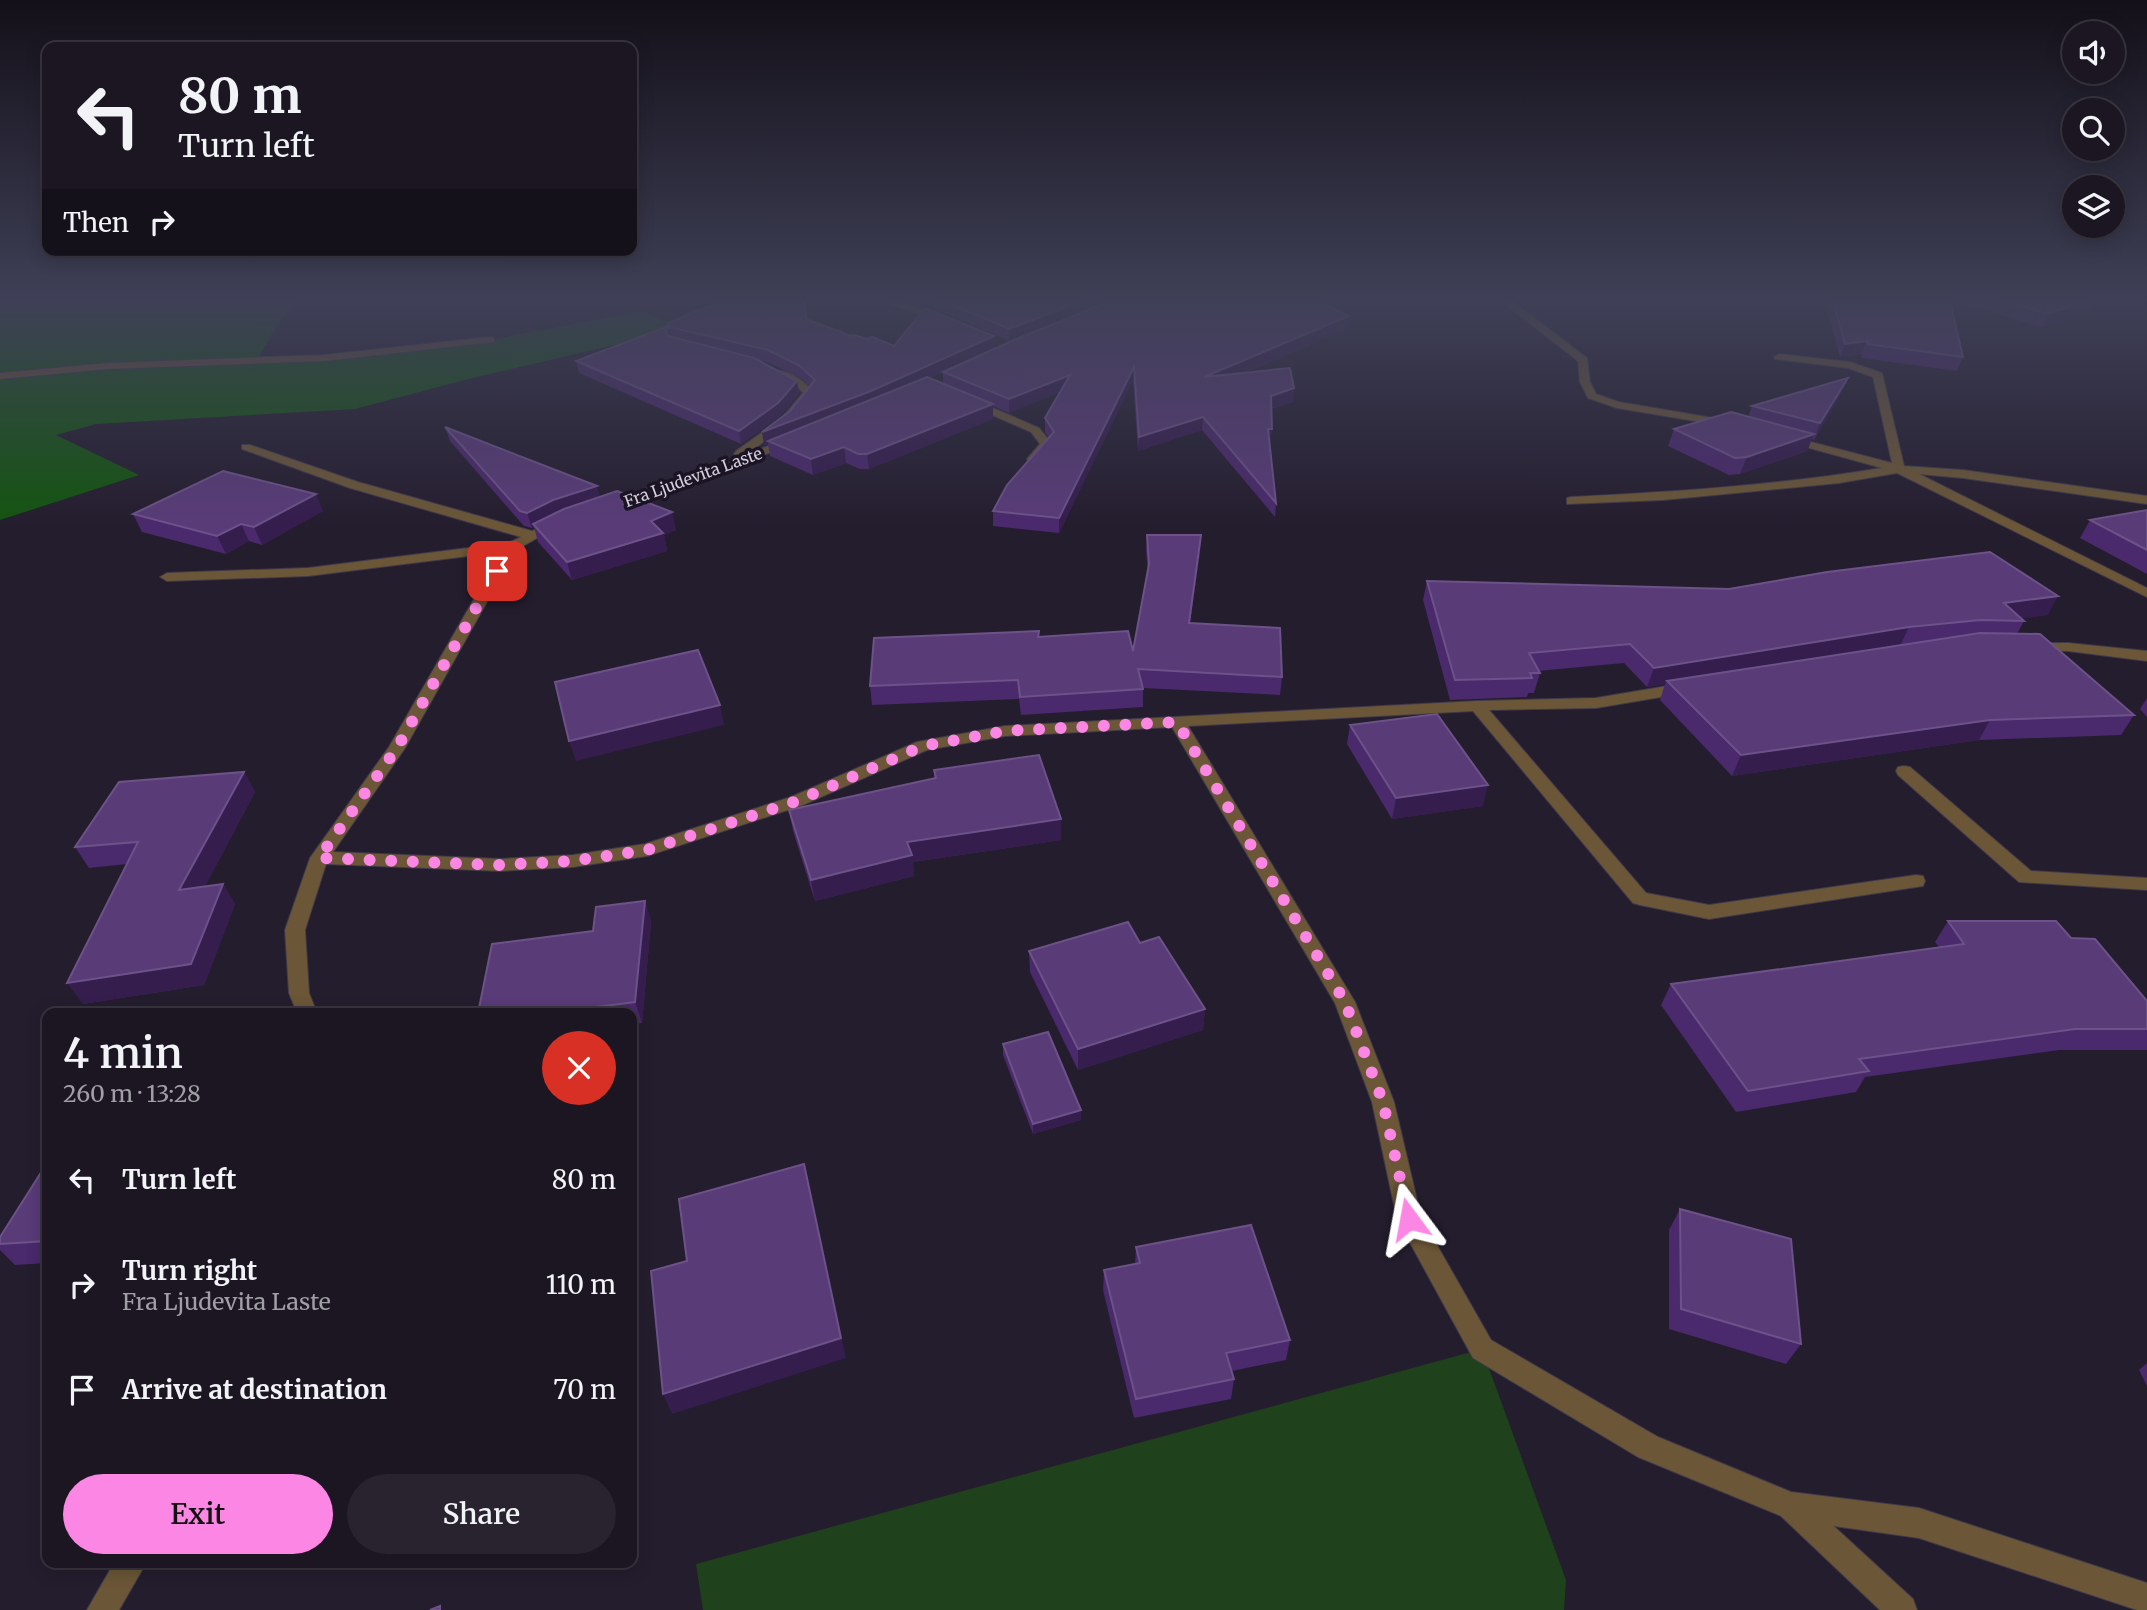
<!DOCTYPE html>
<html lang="en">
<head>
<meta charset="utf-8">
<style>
  body { margin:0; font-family:Merriweather,serif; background:#28232f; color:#f1f3f6; height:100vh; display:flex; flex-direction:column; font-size:26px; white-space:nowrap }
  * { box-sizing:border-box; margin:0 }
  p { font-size:23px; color:#a09fa5 }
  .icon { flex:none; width:38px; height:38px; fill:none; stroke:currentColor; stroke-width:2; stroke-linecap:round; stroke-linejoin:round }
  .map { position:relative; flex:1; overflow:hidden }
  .side { position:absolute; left:42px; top:1008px; width:595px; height:560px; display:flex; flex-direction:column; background:#1b1622; border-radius:14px; box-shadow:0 4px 18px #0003,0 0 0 2px #393540 }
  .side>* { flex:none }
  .top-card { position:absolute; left:42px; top:42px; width:595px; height:214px; border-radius:14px; box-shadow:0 4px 18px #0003,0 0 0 2px #393540; background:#1b1622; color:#f1f3f6; overflow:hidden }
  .buttons { position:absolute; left:2062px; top:21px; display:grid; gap:14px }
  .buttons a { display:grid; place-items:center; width:63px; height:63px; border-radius:50%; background:#1b1622; box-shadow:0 4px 18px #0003,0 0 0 2px #393540; font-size:35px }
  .pin { position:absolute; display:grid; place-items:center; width:60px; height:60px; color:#fff; margin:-30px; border-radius:14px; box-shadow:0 4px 10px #0006 }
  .me { position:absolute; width:77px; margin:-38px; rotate:347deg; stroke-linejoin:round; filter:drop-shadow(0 0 5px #0008) }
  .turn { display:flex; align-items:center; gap:24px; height:147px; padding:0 21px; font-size:32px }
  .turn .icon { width:91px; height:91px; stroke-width:2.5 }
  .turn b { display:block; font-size:49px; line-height:60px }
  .then { display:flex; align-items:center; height:66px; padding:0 21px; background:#0003; gap:14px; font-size:26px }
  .round { display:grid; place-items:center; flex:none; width:74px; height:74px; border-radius:37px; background:#28232f }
  .overview { display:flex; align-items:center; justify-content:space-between; height:119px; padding:0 21px }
  h1 { font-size:42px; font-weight:600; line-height:52px }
  .cta { display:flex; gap:14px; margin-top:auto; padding:14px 21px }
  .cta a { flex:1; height:80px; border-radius:42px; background:#fc86e3; color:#111; font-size:28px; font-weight:600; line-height:80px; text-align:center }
  .cta a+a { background:#28232f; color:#f1f3f6 }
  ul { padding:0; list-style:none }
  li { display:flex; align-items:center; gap:21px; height:105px; padding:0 21px }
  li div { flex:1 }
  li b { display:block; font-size:26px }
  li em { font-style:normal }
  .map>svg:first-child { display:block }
  .green { fill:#1f411c }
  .forest { fill:#145510 }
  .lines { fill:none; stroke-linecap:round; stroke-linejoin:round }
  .service-casing { stroke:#40394a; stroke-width:2 }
  .minor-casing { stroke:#40394a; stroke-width:2 }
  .service { fill:#6b5737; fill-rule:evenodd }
  .minor { fill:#6b5737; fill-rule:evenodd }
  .wall { fill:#4a296c }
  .shaded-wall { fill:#351d4e }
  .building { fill:#593b78; stroke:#6c5288; stroke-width:2 }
  .route { stroke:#fc86e3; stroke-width:12; stroke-dasharray:0 21.6 }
  .labels { text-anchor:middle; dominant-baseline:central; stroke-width:7; stroke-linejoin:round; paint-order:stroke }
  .far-street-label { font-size:16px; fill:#d4cfdb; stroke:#1b1424 }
</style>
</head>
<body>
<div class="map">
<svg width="2147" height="1610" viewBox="0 0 2147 1610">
  <rect width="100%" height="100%" fill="#241d2e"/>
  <polygon class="green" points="1482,1349 1566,1580 1564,1610 703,1610 696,1564"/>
  <polygon class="forest" points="0,301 297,301 278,324 257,360 324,358 490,340 641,311 685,329 665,336 623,343 472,378 355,409 96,424 56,435 139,475 0,520"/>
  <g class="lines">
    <g class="service-casing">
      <g id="service">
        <polygon points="1904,766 1910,767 2031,871 2147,878 2147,890 2019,882 1898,775 1896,771 1898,767"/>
        <polygon points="1792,1493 1802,1497 1913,1599 1917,1610 1880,1610 1782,1517 1778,1507 1782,1497"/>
      </g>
    </g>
    <g class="minor-casing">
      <g id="minor">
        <polygon points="882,301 897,301 947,319 939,321"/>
        <polygon points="1501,301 1512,301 1587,358 1590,382 1596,394 1619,402 1731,421 1737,424 1731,427 1617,408 1588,398 1580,382 1578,361"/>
        <polygon points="490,337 494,338 494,342 324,361 108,369 0,379 0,373 108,363 324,355"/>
        <path d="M1779,354L1850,362L1882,373L1904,466L1963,470L2147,496V504L1963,478L1919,474L2147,588V597L1897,473L1839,483L1663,500L1567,504V498L1571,497C1675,492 1780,485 1882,468L1784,441L1782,439L1788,436L1892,463L1873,377L1848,368L1775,359L1774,357Z"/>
        <path d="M772,370C788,369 805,381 814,393L790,422L750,452L790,439L794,440V444L616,508H608V502L737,457L734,454L736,451L782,418L803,393L797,386L772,374Z"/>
        <polygon points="969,401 977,401 1039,428 1052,444 1037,462 1029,462 1027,459 1040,444 1031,432 969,405"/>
        <polygon points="242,445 250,445 358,482 532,531 556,520 562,524 516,550 405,748 333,852 501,859 573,855 645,844 791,797 917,742 1005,726 1477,701 1596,698 1685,683 1691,685 1693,688 1685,693 1596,708 1489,710 1646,893 1709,905 1916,875 1923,876 1925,881 1923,886 1709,919 1640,905 1633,903 1473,711 1188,726 1355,1002 1394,1102 1421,1217 1491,1340 1658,1437 1791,1492 1919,1508 2147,1583 2147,1610 2137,1610 1919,1538 1791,1520 1638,1457 1473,1358 1397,1219 1372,1102 1335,1003 1172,727 1005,736 927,750 803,805 647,856 573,867 501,871 326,864 305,930 309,993 317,1013 297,1013 289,993 285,930 310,858 389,747 501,552 308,576 167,581 160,577 167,573 308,568 508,543 521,537 350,488 242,449"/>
        <polygon points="2032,643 2068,643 2147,651 2147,661 2068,651 2027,650 2025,647"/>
        <polygon points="114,1563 146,1563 119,1610 87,1610"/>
      </g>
    </g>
    <use href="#service" class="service"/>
    <use href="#minor" class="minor"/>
  </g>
  <g class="wall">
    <polygon points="806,301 807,320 851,336 894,346 994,336 995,348 929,378 943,384 943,372 1061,321 1009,341 935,309 934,301 1331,301 1322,304 1349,316 1347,329 1244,373 1293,402 1271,409 1272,429 1270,443 1276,503 1275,517 1202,430 1138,451 1133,380 1059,533 993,526 993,511 1049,438 1045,432 1045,418 1060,392 1009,413 993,406 993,419 869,469 860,469 846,463 813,475 770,456 768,444 764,445 810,386 802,379 770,363 758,360 797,381 799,393 780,416 741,444 579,373 576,361 669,326"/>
    <polygon points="1825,301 1950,301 1963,357 1957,371 1862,358 1861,354 1840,357"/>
    <polygon points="1954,301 2095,301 2090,311 2042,327"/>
    <polygon points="1848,378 1841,393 1814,440 1812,439 1807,451 1740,474 1729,475 1668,446 1674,429 1748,417 1752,406"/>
    <polygon points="445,427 676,530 664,535 667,551 572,580 538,542 534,527 532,528 524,526 450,441"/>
    <polygon points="2147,510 2147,574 2080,538 2090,520"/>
    <polygon points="323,511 262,545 249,541 226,554 142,532 133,514"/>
    <polygon points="1147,535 1201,535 1200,552 1190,623 1282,677 1280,695 1143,688 1143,707 1021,715 1019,699 872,705 870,686 1039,637 1133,651 1148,572 1146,551"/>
    <polygon points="1427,581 1729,589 2048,615 2022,618 2024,621 2017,634 2134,715 2121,735 1979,740 1732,776 1660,700 1665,684 1647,687 1624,663 1538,671 1540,673 1534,693 1528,693 1527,697 1450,700 1423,600"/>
    <polygon points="2147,698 2147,717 2140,709"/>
    <polygon points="1350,725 1483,806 1392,819 1347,744"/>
    <polygon points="934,770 1061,819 1061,840 913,862 914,876 815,901 793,831 789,810 934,778"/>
    <polygon points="244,772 255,792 205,886 223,884 235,904 204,985 83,1004 127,864 89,868 75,847"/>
    <polygon points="645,901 651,922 642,1023 632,1024 632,1013 478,1013"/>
    <polygon points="1948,921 2071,938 2147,1001 2147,1050 2059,1050 1865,1077 1856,1092 1736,1112 1661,1005 1671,984 1939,947 1935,942"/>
    <polygon points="1140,943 1205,1009 1203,1030 1078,1070 1030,972 1029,951"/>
    <polygon points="1003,1044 1081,1120 1033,1134 1003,1055"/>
    <polygon points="47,1163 47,1263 15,1265 0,1250 0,1237"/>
    <polygon points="1680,1209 1801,1344 1786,1364 1669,1329 1669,1230"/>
    <polygon points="1136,1247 1290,1340 1286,1360 1232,1371 1234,1379 1231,1399 1134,1418 1103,1290 1104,1270 1135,1264"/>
    <polygon points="2147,1363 2147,1386 2139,1370"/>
  </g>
  <g class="shaded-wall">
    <polygon points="1082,301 1113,301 1009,341 1009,329"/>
    <polygon points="1307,301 1331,301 1306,309"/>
    <polygon points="2088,301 2095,301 2090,311 2042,327 2048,314"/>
    <polygon points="1349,316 1347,329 1203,390 1204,377"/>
    <polygon points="669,327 672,339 668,342 666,330"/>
    <polygon points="994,336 995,348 872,404 768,441 768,444 764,445 762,432"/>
    <polygon points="1867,341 1861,354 1840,357 1845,344"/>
    <polygon points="1134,367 1133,380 1059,533 1059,518"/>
    <polygon points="1070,375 1070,388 1009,413 1009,399"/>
    <polygon points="1848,378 1841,393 1814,440 1820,423"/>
    <polygon points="797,381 799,393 780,416 741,444 739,431"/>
    <polygon points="1294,388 1293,402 1269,409 1271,396"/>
    <polygon points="993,404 993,419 869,469 867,454"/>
    <polygon points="1203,417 1202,430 1138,451 1139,437"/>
    <polygon points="1268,429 1272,429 1270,443 1267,443"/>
    <polygon points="1814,434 1807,451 1740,474 1747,457"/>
    <polygon points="844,447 846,463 813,475 811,459"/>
    <polygon points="597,486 601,501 533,524 534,527 532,528 527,513 553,500"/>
    <polygon points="316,494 323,511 262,545 254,527"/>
    <polygon points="672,512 676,530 664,535 667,551 572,580 567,562 651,521"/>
    <polygon points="241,524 249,541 226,554 217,536"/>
    <polygon points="1201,535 1200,552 1187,641 1189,623"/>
    <polygon points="2058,596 2048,615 2006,621 2004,603"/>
    <polygon points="1909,627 1900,646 1667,681 1665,684 1647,687 1654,668"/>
    <polygon points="720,705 724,725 576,761 569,741"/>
    <polygon points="1990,720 1979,740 1732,776 1741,755"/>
    <polygon points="244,772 255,792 192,911 179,890"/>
    <polygon points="1488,785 1483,806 1392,819 1396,798"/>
    <polygon points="1061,819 1061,840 913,862 914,876 815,901 811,880 907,842"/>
    <polygon points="223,884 235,904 204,985 83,1004 67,983"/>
    <polygon points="645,901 651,922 642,1023 635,1002"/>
    <polygon points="1205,1009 1203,1030 1078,1070 1078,1049"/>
    <polygon points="1081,1110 1081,1120 1033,1134 1033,1124"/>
    <polygon points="804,1164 846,1358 672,1414 663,1394"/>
  </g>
  <g class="building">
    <polygon points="721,301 805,301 806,319 851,336 855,335 867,339 873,337 894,346 925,308 994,336 871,391 762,432 790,411 815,380 800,366 768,350 669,327 666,330 668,336 754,358 797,381 778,403 739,431 576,361 669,326 668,323"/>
    <polygon points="943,301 1082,301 1009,329"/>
    <polygon points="1111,301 1316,301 1349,316 1204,377 1290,368 1294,388 1271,396 1272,429 1268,429 1276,503 1203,417 1139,437 1134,367 1059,518 993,511 1007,485 1054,432 1045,418 1070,375 1009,399 943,372 1014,340"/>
    <polygon points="1833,301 1950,301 1963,357 1868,344 1867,341 1845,344"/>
    <polygon points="2003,301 2088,301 2048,314"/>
    <polygon points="927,377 993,404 867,454 858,454 844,447 811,459 768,441"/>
    <polygon points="1848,378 1820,423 1752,406"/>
    <polygon points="1731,412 1814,434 1747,457 1735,458 1674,429"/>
    <polygon points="445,427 597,486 553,500 527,513 520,511"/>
    <polygon points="223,471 316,494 254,527 241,524 217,536 133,514"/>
    <polygon points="617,491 672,512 651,521 663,533 567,562 533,524 564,509"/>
    <polygon points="2147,510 2147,550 2090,520"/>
    <polygon points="1147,535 1201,535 1189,623 1280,628 1282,677 1138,669 1143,689 1020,697 1018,680 870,686 874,638 1039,631 1038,637 1128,631 1133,651 1149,564"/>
    <polygon points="1990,552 2058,596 2004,603 2024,621 1980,620 1909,627 1654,668 1630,644 1529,653 1540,673 1530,673 1532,678 1455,680 1427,581 1729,589 1827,572"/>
    <polygon points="1980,633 2040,634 2134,715 1990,720 1741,755 1667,681"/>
    <polygon points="698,650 720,705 569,741 555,682"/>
    <polygon points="1437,714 1488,785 1396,798 1350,725"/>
    <polygon points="1039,755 1061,819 907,842 912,855 811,880 789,810 936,778 934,770"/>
    <polygon points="244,772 179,890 223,884 191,964 67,983 138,842 75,847 119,782"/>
    <polygon points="645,901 635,1002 549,1013 478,1013 492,944 593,931 596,907"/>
    <polygon points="1948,921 2056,921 2071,938 2095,939 2147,1001 2147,1029 2075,1029 1859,1059 1869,1071 1748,1091 1671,984 1964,944"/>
    <polygon points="1128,922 1140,943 1159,937 1205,1009 1078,1049 1029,951"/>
    <polygon points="1048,1032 1081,1110 1033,1124 1003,1044"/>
    <polygon points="47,1163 47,1241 0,1244 0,1237"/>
    <polygon points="804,1164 841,1338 663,1394 651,1271 687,1261 679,1199"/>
    <polygon points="1680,1209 1791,1239 1801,1344 1681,1309"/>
    <polygon points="1251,1225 1290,1340 1226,1353 1234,1379 1136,1399 1104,1270 1140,1263 1136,1247"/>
    <polygon points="440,1606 440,1610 430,1610"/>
  </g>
  <linearGradient id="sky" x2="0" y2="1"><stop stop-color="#141019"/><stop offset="0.57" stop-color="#3f4057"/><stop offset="1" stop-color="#3f4057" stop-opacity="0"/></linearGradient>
  <rect width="2147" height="526" fill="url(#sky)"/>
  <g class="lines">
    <polyline class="route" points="497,571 397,748 319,858 500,865 572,861 647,850 797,801 923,746 1005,731 1177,722 1345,1002 1383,1102 1409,1219"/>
  </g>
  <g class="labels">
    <g class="far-street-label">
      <text transform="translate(693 477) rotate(-20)">Fra Ljudevita Laste</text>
    </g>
  </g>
</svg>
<div class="buttons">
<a><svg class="icon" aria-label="sound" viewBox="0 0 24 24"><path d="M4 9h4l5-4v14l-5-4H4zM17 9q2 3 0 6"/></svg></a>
<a><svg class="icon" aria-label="search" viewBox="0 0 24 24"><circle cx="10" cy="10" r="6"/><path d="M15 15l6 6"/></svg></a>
<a><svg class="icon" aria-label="layers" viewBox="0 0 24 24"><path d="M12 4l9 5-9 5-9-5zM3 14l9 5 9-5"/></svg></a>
</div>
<div class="pin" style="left:497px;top:571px;background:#d93025"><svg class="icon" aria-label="arrive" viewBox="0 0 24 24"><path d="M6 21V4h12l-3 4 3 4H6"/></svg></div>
<svg class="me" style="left:1409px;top:1219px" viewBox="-20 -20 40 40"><path d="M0-17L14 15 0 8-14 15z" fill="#fc86e3" stroke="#fff" stroke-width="4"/></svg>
<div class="top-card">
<div class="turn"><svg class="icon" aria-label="left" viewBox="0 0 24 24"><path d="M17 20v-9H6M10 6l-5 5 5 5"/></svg><div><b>80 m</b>Turn left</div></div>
<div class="then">Then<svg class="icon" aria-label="right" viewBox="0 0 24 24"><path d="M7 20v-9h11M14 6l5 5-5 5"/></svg></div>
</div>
<section class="side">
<div class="overview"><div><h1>4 min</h1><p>260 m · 13:28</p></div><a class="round" style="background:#d93025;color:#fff"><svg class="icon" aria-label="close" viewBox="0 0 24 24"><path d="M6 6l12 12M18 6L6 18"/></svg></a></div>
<ul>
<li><svg class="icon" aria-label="left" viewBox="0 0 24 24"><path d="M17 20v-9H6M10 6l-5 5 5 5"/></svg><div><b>Turn left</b></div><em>80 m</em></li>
<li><svg class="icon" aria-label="right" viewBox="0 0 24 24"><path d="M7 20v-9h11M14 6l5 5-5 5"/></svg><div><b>Turn right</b><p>Fra Ljudevita Laste</p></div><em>110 m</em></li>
<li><svg class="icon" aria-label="arrive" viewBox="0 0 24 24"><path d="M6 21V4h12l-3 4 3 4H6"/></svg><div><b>Arrive at destination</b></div><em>70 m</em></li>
</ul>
<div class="cta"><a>Exit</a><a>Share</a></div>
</section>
</div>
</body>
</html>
